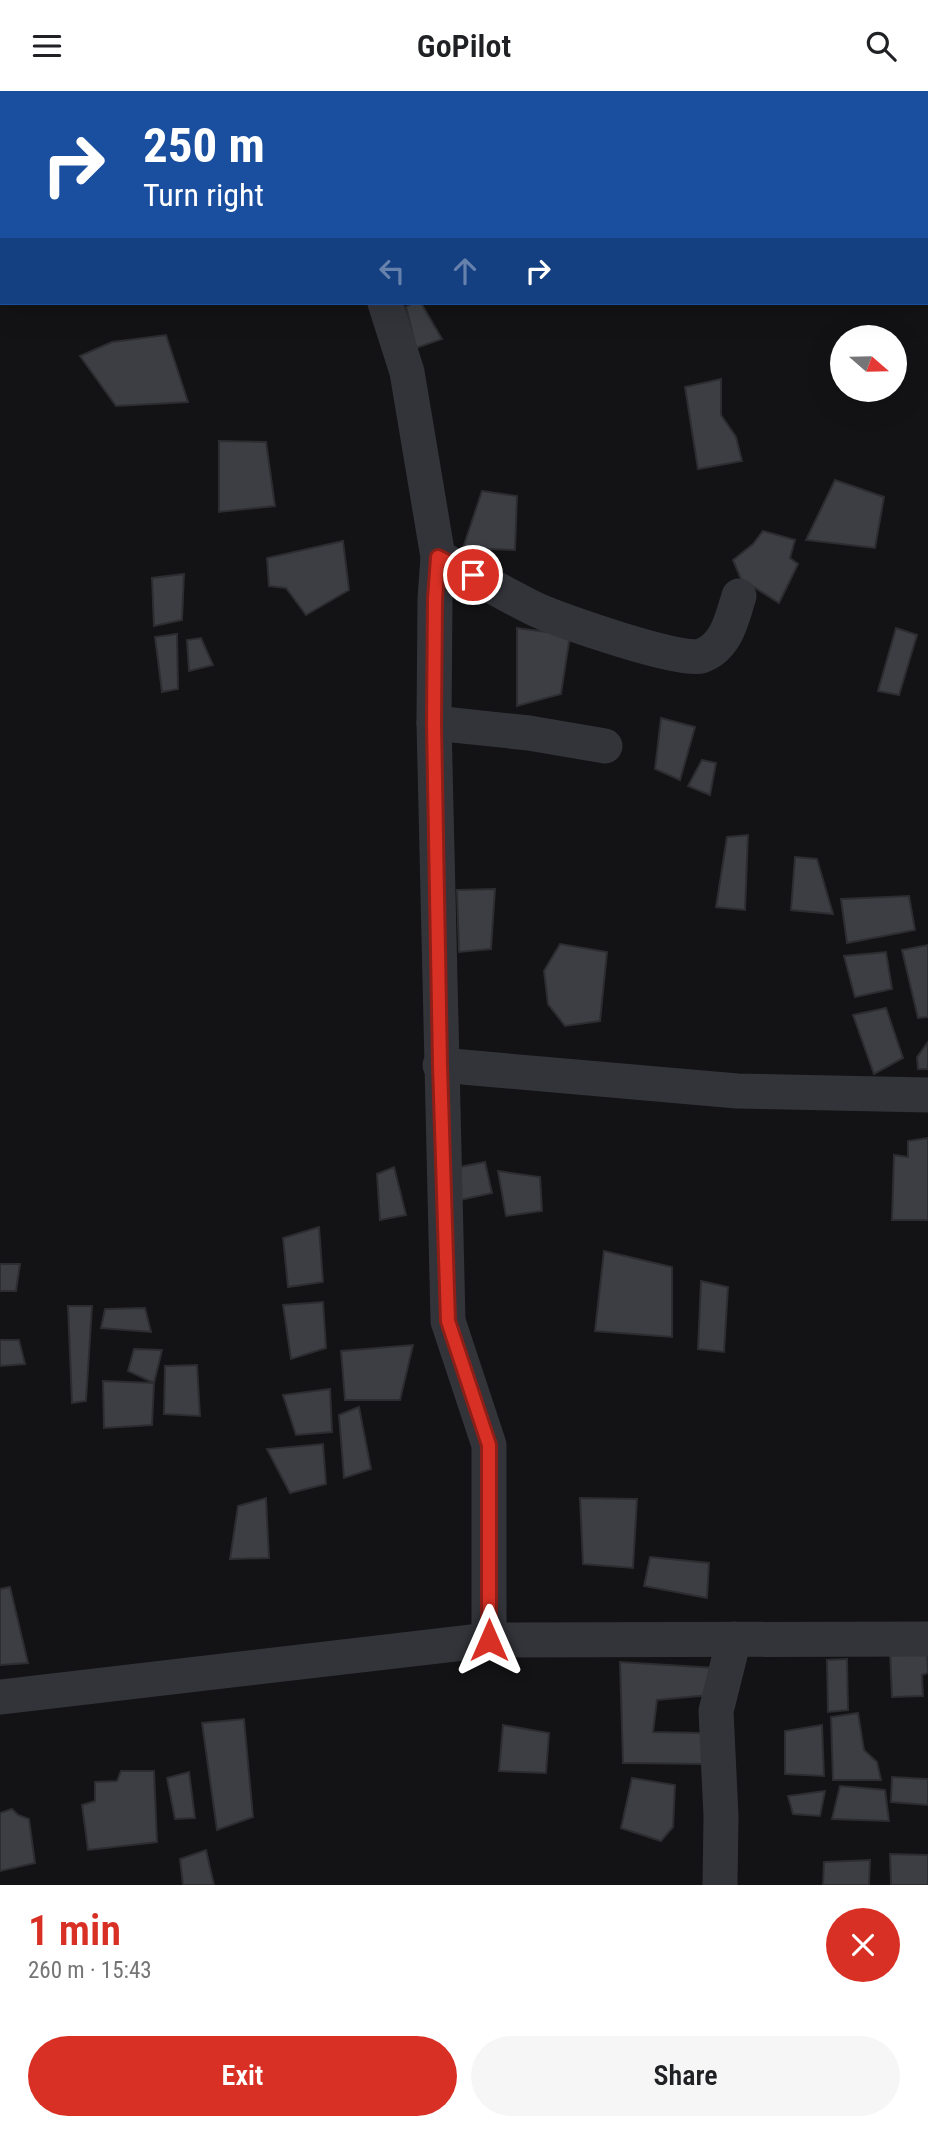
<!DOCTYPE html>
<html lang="en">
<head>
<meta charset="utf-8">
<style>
  body { margin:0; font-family:"Roboto Condensed",sans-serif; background:#f6f6f6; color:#202124; height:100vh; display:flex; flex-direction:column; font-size:26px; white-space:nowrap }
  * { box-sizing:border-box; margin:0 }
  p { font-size:23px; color:#757577 }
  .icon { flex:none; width:38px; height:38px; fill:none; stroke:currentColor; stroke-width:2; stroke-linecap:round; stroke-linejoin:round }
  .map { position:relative; height:1794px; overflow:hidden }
  .details { display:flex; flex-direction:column; background:#fff; flex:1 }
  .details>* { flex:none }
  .banner { position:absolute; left:0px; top:0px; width:929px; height:214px; box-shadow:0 7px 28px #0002; background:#1a4fa0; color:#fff; overflow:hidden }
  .needle { width:46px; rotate:110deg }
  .controls { position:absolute; left:830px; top:234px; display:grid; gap:14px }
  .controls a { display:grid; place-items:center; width:77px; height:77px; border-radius:50%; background:#fff; box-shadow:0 7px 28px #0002; font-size:35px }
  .pin { position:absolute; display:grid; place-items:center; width:60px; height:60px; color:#fff; margin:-30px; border:4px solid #fff; border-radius:50%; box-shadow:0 2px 7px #0007 }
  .me { position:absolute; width:77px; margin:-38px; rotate:0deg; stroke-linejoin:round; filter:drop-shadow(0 0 5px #0008) }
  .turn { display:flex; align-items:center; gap:24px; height:147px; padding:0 28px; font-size:32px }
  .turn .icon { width:91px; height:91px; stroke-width:2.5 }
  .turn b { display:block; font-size:49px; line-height:60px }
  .lanes { display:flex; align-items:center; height:66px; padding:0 28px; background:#0003; justify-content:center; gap:35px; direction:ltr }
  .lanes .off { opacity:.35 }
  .round { display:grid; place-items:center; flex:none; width:74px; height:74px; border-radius:37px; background:#f6f6f6 }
  .head { display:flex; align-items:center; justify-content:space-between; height:119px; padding:0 28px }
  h1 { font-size:42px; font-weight:600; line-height:52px; color:#d93025 }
  .cta { display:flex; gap:14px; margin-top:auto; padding:14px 28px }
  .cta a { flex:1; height:80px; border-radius:42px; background:#d93025; color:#fff; font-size:28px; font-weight:600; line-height:80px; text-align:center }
  .cta a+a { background:#f6f6f6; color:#202124 }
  header { display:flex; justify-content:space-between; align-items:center; height:91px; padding:0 28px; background:#fff; font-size:32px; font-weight:600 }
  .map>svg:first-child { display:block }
  .building { fill:#3c3e43; stroke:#2d2d31; stroke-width:2 }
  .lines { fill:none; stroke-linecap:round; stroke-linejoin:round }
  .minor { stroke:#33343a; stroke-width:35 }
  .route-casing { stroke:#8d1f18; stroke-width:18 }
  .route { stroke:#d93025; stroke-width:12 }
</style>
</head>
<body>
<header><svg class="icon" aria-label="menu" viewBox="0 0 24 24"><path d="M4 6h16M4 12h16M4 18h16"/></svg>GoPilot<svg class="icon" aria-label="search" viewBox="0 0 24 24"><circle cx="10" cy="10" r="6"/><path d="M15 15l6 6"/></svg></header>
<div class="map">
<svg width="928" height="1794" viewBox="0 0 928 1794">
  <rect width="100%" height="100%" fill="#131315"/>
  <g class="building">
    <polygon points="168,0 255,0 168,2"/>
    <polygon points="413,212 421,212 442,248 416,257 406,216"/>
    <polygon points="166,244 188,311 116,315 80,265 112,251"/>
    <polygon points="721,288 721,324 736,346 742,370 698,378 685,296"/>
    <polygon points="219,350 266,351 275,415 219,421"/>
    <polygon points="835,389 884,406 875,457 806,449"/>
    <polygon points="482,400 517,405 515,459 463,457"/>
    <polygon points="763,440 795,449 790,467 798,473 779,512 741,488 733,469 753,453"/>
    <polygon points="343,450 349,499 306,524 286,497 269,495 267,467"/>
    <polygon points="184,483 182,529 154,535 152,487"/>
    <polygon points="517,537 570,544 561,603 517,615"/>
    <polygon points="896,537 917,544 899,604 878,600"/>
    <polygon points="177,543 178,598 162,601 155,546"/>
    <polygon points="201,547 213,574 189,580 187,549"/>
    <polygon points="661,627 695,636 680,689 655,678"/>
    <polygon points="702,669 716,672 710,704 688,695"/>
    <polygon points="748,744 745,819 716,816 727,746"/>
    <polygon points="795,766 817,768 833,823 791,819"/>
    <polygon points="495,798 491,858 459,861 457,799"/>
    <polygon points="909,805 915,839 847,852 841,808"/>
    <polygon points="560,853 607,861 600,930 565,935 548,913 544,880"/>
    <polygon points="928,854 928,926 918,927 902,859"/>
    <polygon points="886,861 892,898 855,906 844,865"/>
    <polygon points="886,917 903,967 874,983 853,924"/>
    <polygon points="928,951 928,978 918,978 917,966"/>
    <polygon points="928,1047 928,1129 892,1129 894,1064 908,1066 908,1050"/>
    <polygon points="485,1071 492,1102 460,1109 454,1077"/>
    <polygon points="394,1076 406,1124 380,1129 377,1083"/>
    <polygon points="498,1080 540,1086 542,1120 506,1125"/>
    <polygon points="319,1136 323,1191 288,1196 283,1147"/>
    <polygon points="604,1160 672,1176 672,1246 595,1240"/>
    <polygon points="0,1173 20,1173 16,1200 0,1200"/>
    <polygon points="701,1190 728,1196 724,1261 698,1258"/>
    <polygon points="323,1211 326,1257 291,1268 283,1214"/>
    <polygon points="68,1215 92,1215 86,1310 72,1312"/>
    <polygon points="145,1217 151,1241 101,1237 105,1218"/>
    <polygon points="0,1249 19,1249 25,1273 0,1275"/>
    <polygon points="413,1254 400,1309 345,1309 341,1260"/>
    <polygon points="134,1258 162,1259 154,1292 128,1280"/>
    <polygon points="197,1274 200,1325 164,1323 165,1275"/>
    <polygon points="103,1290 154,1292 152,1334 104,1337"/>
    <polygon points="330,1298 332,1341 296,1344 283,1304"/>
    <polygon points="359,1316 371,1378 344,1387 339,1324"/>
    <polygon points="323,1353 326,1393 290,1402 267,1358"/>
    <polygon points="266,1407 269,1467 230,1468 238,1415"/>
    <polygon points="580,1407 637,1408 633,1477 583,1473"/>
    <polygon points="650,1466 709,1472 707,1507 644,1495"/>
    <polygon points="10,1496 28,1572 0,1574 0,1498"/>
    <polygon points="890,1561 927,1562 928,1582 922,1584 923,1605 892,1606"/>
    <polygon points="847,1568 848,1619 828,1621 827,1569"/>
    <polygon points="620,1571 715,1577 709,1604 657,1609 653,1641 702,1642 706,1673 623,1672"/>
    <polygon points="858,1622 864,1659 877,1671 881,1689 833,1689 831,1626"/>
    <polygon points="244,1628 253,1726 217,1739 202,1632"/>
    <polygon points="503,1634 549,1642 546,1682 499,1680"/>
    <polygon points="822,1634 824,1685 785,1683 785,1640"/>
    <polygon points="121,1680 154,1680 157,1751 88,1759 82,1714 95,1710 95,1691 117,1690"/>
    <polygon points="189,1681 195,1727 175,1728 167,1687"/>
    <polygon points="892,1686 928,1688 928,1714 891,1711"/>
    <polygon points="632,1687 675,1694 673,1736 661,1750 621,1737"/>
    <polygon points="840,1695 885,1699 889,1730 832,1728"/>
    <polygon points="825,1700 820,1725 793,1723 788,1705"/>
    <polygon points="12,1718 18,1724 29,1728 35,1772 0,1780 0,1722"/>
    <polygon points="206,1759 214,1794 183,1794 180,1768"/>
    <polygon points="890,1763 928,1764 928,1794 891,1794"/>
    <polygon points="870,1769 869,1794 823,1794 824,1771"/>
  </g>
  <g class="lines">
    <g class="minor">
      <polyline points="319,2 320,0"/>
      <polyline points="385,212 407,281 438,466 435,508 434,632 448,1230 489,1354 489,1549"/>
      <path d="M438,466C471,483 504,503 537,519C561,530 682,572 701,565C727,556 732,527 739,505"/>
      <polyline points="434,632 529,642 605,655"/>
      <polyline points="440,974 737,1000 928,1004"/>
      <polyline points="0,1606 489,1549 928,1548"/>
      <polyline points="720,1794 721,1725 716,1620 734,1548"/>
    </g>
  </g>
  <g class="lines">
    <g class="route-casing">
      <polyline id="route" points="473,484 438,466 435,508 434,632 440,974 448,1230 489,1354 489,1549"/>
    </g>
    <use href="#route" class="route"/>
  </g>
</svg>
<div class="controls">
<a><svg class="needle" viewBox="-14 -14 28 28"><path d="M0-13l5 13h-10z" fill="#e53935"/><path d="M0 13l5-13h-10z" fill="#757577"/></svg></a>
</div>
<div class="pin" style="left:473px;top:484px;background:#d93025"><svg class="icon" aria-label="arrive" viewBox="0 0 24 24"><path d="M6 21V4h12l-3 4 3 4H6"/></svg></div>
<svg class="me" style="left:489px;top:1549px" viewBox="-20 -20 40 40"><path d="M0-17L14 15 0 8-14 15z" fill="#d93025" stroke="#fff" stroke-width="4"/></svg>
<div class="banner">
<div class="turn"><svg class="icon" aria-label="right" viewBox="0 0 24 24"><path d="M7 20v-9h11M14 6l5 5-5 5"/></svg><div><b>250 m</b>Turn right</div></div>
<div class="lanes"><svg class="icon off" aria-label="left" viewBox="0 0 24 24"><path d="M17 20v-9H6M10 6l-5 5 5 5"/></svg><svg class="icon off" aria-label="ahead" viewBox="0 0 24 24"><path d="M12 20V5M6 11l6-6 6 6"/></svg><svg class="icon" aria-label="right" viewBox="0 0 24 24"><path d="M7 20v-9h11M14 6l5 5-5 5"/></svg></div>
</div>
</div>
<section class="details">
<div class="head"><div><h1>1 min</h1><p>260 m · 15:43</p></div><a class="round" style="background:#d93025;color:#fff"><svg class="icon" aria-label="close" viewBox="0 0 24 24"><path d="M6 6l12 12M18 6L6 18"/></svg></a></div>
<div class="cta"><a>Exit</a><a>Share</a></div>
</section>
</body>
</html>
